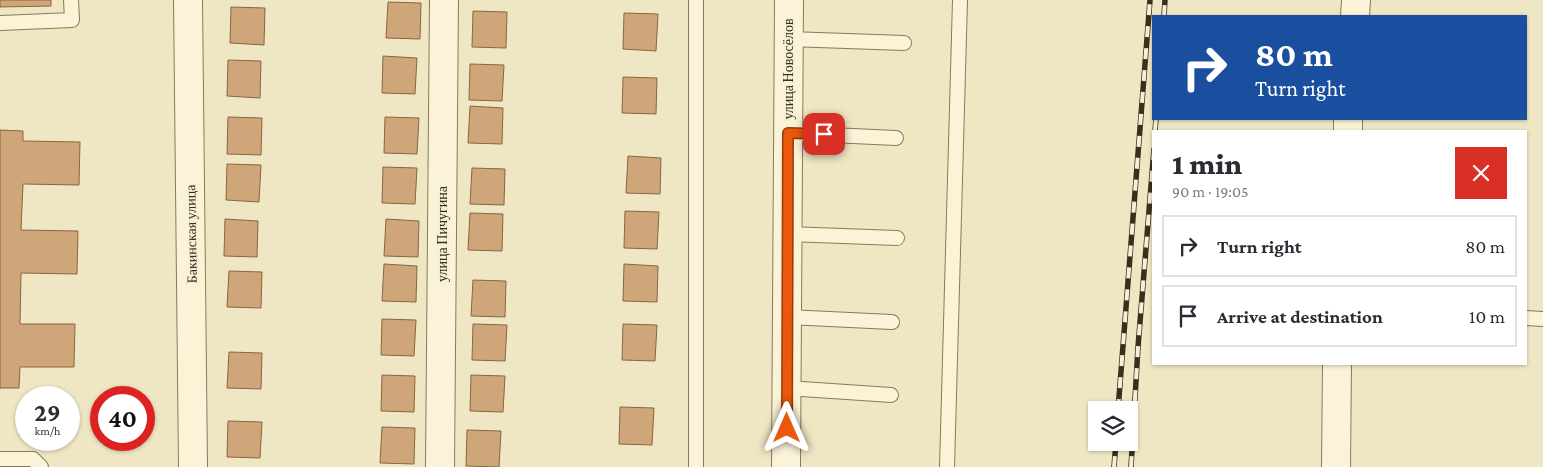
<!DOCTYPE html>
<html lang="en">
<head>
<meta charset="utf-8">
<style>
  body { margin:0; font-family:"Crimson Pro",serif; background:#f7f7f7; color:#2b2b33; height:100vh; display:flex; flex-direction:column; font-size:19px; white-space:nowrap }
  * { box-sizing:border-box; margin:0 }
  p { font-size:16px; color:#7c7c81 }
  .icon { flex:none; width:28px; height:28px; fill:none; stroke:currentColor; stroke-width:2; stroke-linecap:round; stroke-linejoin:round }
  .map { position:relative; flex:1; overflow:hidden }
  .panel { position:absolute; left:1152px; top:130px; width:375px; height:235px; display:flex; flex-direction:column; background:#fff; border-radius:0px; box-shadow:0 1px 4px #0004 }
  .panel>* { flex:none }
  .hud { position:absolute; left:1152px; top:15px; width:375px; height:105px; border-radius:0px; box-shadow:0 1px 4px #0004; background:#1a4fa0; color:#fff; overflow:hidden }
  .fabs { position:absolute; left:1088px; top:401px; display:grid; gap:10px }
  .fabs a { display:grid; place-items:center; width:50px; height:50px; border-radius:0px; background:#fff; box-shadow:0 1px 4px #0004; font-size:25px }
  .speed { position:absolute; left:15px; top:386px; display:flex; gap:10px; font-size:25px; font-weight:700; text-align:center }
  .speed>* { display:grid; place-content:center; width:65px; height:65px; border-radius:50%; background:#fff; box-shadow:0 1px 4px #0004; line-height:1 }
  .speed small { font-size:12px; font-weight:400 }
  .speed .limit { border:8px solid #d22; background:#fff; color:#111 }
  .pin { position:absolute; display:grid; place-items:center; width:42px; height:42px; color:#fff; margin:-21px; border-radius:10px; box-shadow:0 2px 8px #0006 }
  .me { position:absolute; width:55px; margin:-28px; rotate:0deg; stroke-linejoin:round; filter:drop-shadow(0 0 4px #0008) }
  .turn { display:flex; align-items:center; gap:18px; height:105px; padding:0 20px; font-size:22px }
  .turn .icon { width:65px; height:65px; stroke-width:2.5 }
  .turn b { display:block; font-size:35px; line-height:42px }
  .round { display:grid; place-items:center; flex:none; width:52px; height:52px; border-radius:0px; background:#f7f7f7 }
  .head { display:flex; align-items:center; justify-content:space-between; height:85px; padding:0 20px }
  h1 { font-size:30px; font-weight:800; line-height:38px }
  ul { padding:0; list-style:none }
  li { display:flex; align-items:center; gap:15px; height:62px; margin:0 10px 8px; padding:0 10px; border:2px solid #e1e1e2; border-radius:0px }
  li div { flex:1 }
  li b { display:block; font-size:19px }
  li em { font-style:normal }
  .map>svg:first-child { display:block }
  .building { fill:#cea679; stroke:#8a653f }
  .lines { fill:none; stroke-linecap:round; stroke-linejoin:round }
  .service-casing { stroke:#8a795a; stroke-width:16 }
  .minor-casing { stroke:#8a795a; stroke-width:30 }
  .tertiary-casing { stroke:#8a795a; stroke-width:30 }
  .service { stroke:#faf3d8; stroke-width:14 }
  .minor { stroke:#faf3d8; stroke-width:28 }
  .tertiary { stroke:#faf3d8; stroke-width:28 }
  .rail-casing { stroke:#3a2f1e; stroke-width:5.5 }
  .rail { stroke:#f6f0d4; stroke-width:4; stroke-dasharray:11; stroke-linecap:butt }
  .route-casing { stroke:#983908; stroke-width:12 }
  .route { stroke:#ea580c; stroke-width:9 }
  .labels { text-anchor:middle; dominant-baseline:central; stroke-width:4; stroke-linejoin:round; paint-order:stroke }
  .street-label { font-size:14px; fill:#3a2f1e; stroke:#f6f0d4 }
</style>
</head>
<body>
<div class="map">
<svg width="1543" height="467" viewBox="0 0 1543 467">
  <rect width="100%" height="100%" fill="#efe7c4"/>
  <g class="building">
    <polygon points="0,0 51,0 51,6 0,7"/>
    <polygon points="388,2 421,3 420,39 386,38"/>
    <polygon points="231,7 265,8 264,45 230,43"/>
    <polygon points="473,11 507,12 506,48 472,47"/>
    <polygon points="624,13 658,14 656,51 623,49"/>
    <polygon points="383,56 417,58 415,94 382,93"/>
    <polygon points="228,60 261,61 260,98 227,96"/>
    <polygon points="470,64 504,65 502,101 469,100"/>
    <polygon points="623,77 657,78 656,114 622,113"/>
    <polygon points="470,106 503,108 502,144 468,143"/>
    <polygon points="228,117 262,118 261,155 227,154"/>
    <polygon points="385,117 419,118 417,154 384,153"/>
    <polygon points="0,130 23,131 23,141 80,142 79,185 23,184 21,230 78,231 77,274 21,273 20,324 75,324 74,367 20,367 19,388 0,388"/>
    <polygon points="628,156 661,158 660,194 626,193"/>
    <polygon points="227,164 261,165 259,202 226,200"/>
    <polygon points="383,167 417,168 415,204 382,203"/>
    <polygon points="472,168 505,169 504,205 470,204"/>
    <polygon points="625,211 659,212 657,249 624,248"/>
    <polygon points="470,213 503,214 502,251 468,250"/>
    <polygon points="225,219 258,221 257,257 224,256"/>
    <polygon points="386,219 419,221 418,257 384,256"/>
    <polygon points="384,264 417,266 416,302 382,301"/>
    <polygon points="624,264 658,266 657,302 623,301"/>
    <polygon points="229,271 262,272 261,308 227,307"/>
    <polygon points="473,280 506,281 505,317 471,316"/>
    <polygon points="382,319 416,320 414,356 381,355"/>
    <polygon points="473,324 507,325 505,361 472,360"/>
    <polygon points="623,324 657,325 655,361 622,360"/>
    <polygon points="229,352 262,353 261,389 227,388"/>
    <polygon points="382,375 415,376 414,412 381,411"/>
    <polygon points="471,375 505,376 503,412 470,411"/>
    <polygon points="620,407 654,408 652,445 619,444"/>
    <polygon points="228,421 262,422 260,458 227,457"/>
    <polygon points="382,427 415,428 414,464 380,463"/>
    <polygon points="467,430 501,431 499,467 466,466"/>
  </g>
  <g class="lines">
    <g class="service-casing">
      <g id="service">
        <polyline points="0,23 72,20 71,0"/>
        <polyline points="789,39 904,43"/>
        <polyline points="788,133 896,138"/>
        <polyline points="788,234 897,238"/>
        <polyline points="787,317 892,322"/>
        <polyline points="1526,318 1543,319"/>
        <polyline points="787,388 891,395"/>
        <polyline points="0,459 33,459 41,467"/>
        <polyline points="696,467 696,0"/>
        <polyline points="947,467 960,0"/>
      </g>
    </g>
    <g class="minor-casing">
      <g id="minor">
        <polyline points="188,0 193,467"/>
        <polyline points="1355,16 1356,0"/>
        <polyline points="1348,131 1348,119"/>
        <polyline points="440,467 444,0"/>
        <polyline points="1336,467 1337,364"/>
      </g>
    </g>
    <g class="tertiary-casing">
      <polyline id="tertiary" points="786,467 789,0"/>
    </g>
    <use href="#service" class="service"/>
    <use href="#minor" class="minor"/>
    <use href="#tertiary" class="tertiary"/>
    <g class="rail-casing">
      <g id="rail">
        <polyline points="1164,16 1165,0"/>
        <polyline points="1155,131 1156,119"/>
        <polyline points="1118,410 1150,0"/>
        <polyline points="1114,467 1116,442"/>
        <polyline points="1131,467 1138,347 1154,149"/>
      </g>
    </g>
    <use href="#rail" class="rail"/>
  </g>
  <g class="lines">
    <g class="route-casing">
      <polyline id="route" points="787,428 788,133 824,134"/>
    </g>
    <use href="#route" class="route"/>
  </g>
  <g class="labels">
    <g class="street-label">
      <text transform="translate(788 69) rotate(-90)">улица Новосёлов</text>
      <text transform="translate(191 234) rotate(-91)">Бакинская улица</text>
      <text transform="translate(442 234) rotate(-90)">улица Пичугина</text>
    </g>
  </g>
</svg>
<div class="fabs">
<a><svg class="icon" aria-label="layers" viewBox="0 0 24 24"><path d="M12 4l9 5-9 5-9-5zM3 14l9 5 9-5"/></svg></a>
</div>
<div class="speed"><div>29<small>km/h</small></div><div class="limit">40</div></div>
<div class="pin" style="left:824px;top:134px;background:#d93025"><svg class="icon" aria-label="arrive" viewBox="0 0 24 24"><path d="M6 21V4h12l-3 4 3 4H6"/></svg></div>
<svg class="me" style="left:787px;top:428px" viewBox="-20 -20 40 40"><path d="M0-17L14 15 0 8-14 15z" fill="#ea580c" stroke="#fff" stroke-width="4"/></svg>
<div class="hud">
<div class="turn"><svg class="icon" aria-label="right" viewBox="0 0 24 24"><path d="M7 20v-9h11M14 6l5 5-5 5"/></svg><div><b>80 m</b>Turn right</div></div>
</div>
<section class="panel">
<div class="head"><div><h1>1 min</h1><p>90 m · 19:05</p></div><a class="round" style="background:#d93025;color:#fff"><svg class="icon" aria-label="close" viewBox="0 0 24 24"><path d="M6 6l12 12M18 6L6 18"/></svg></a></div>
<ul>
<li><svg class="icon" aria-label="right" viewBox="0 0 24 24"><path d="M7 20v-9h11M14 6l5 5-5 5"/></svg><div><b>Turn right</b></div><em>80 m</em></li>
<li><svg class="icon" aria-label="arrive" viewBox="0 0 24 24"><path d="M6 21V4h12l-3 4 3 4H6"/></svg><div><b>Arrive at destination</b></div><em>10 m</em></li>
</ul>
</section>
</div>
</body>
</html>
